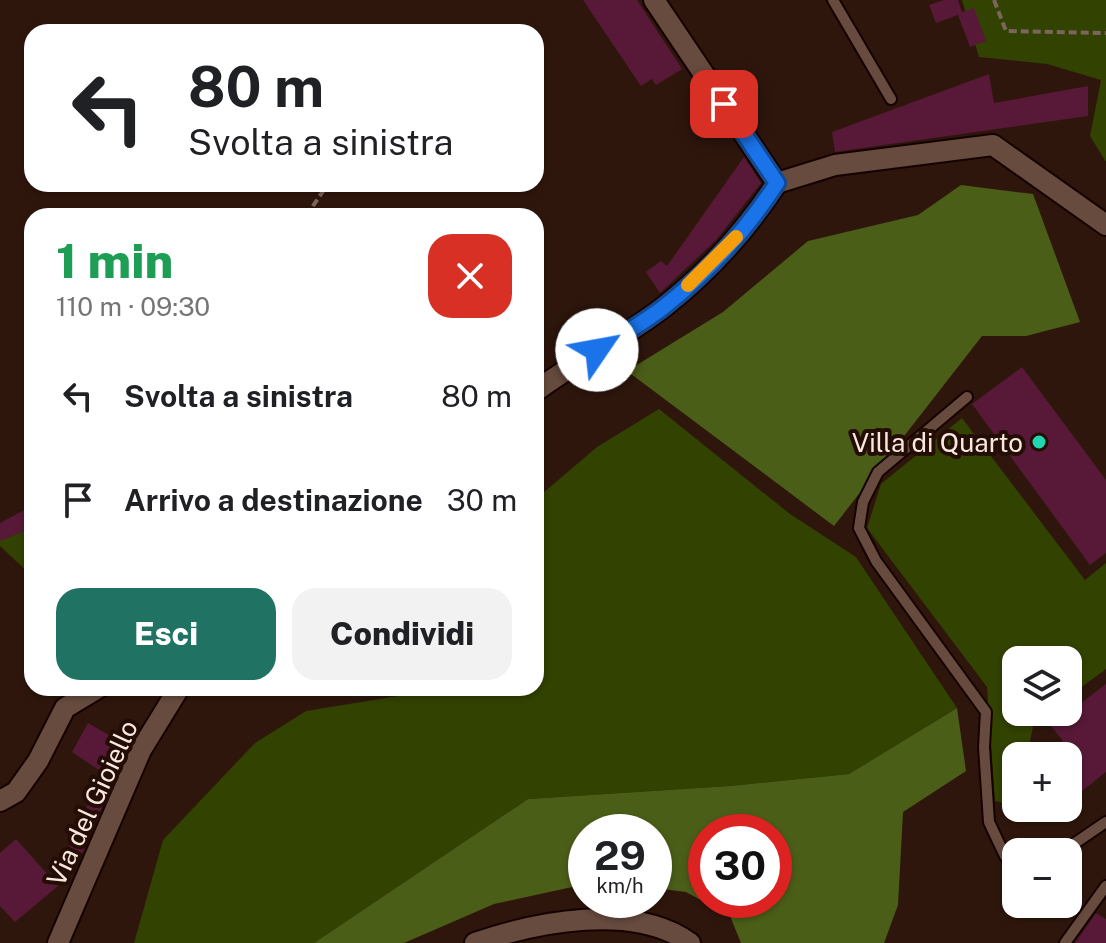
<!DOCTYPE html>
<html lang="it">
<head>
<meta charset="utf-8">
<style>
  body { margin:0; font-family:"Public Sans",sans-serif; background:#f2f2f2; color:#202124; height:100vh; display:flex; flex-direction:column; font-size:30px; white-space:nowrap }
  * { box-sizing:border-box; margin:0 }
  p { font-size:26px; color:#757577 }
  .icon { flex:none; width:44px; height:44px; fill:none; stroke:currentColor; stroke-width:2; stroke-linecap:round; stroke-linejoin:round }
  .map { position:relative; flex:1; overflow:hidden }
  .details { position:absolute; left:24px; top:208px; width:520px; height:488px; display:flex; flex-direction:column; background:#fff; border-radius:24px; box-shadow:0 2px 6px #0004 }
  .details>* { flex:none }
  .banner { position:absolute; left:24px; top:24px; width:520px; height:168px; border-radius:24px; box-shadow:0 2px 6px #0004; background:#fff; color:#202124; overflow:hidden }
  .fabs { position:absolute; left:1002px; top:646px; display:grid; gap:16px }
  .fabs a { display:grid; place-items:center; width:80px; height:80px; border-radius:16px; background:#fff; box-shadow:0 2px 6px #0004; font-size:40px }
  .speed { position:absolute; left:568px; top:814px; display:flex; gap:16px; font-size:40px; font-weight:700; text-align:center }
  .speed>* { display:grid; place-content:center; width:104px; height:104px; border-radius:50%; background:#fff; box-shadow:0 2px 6px #0004; line-height:1 }
  .speed small { font-size:20px; font-weight:400 }
  .speed .limit { border:12px solid #d22; background:#fff; color:#111 }
  .pin { position:absolute; display:grid; place-items:center; width:68px; height:68px; color:#fff; margin:-34px; border-radius:16px; box-shadow:0 4px 12px #0006 }
  .me { position:absolute; width:88px; margin:-44px; rotate:57deg; stroke-linejoin:round; filter:drop-shadow(0 0 6px #0008) }
  .turn { display:flex; align-items:center; gap:28px; height:168px; padding:0 32px; font-size:36px }
  .turn .icon { width:104px; height:104px; stroke-width:2.5 }
  .turn b { display:block; font-size:56px; line-height:68px }
  .round { display:grid; place-items:center; flex:none; width:84px; height:84px; border-radius:24px; background:#f2f2f2 }
  .head { display:flex; align-items:center; justify-content:space-between; height:136px; padding:0 32px }
  h1 { font-size:48px; font-weight:800; line-height:60px; color:#1e9e55 }
  .primary-button { display:flex; gap:16px; margin-top:auto; padding:16px 32px }
  .primary-button a { flex:1; height:92px; border-radius:24px; background:#207263; color:#fff; font-size:32px; font-weight:800; line-height:92px; text-align:center }
  .primary-button a+a { background:#f2f2f2; color:#202124 }
  ul { padding:0; list-style:none }
  li { display:flex; align-items:center; gap:24px; height:104px; padding:0 32px }
  li div { flex:1 }
  li b { display:block; font-size:30px }
  li em { font-style:normal }
  .map>svg:first-child { display:block }
  .green { fill:#324200 }
  .forest { fill:#4b5e18; fill-rule:evenodd }
  .building { fill:#571937 }
  .lines { fill:none; stroke-linecap:round; stroke-linejoin:round }
  .service-casing { stroke:#150200; stroke-width:14 }
  .minor-casing { stroke:#150200; stroke-width:24 }
  .path { stroke:#7b655c; stroke-width:4; stroke-dasharray:8 4; stroke-linecap:butt }
  .service { stroke:#674b3f; stroke-width:10 }
  .minor { stroke:#674b3f; stroke-width:20 }
  .route-casing { stroke:#114b97; stroke-width:20 }
  .route { stroke:#1a73e8; stroke-width:14 }
  .slow { stroke:#f59e0b; stroke-width:14 }
  .poi-dot { fill:#20d5b0; stroke:#240d04; stroke-width:3 }
  .labels { text-anchor:middle; dominant-baseline:central; stroke-width:8; stroke-linejoin:round; paint-order:stroke }
  .poi-label { font-size:26px; fill:#f9e7e0; stroke:#240d04; text-anchor:end }
  .street-label { font-size:26px; fill:#f9e7e0; stroke:#240d04 }
</style>
</head>
<body>
<div class="map">
<svg width="1106" height="943" viewBox="0 0 1106 943">
  <rect width="100%" height="100%" fill="#2e160c"/>
  <g class="green">
    <polygon points="962,0 1106,0 1106,162 1090,136 1101,80 1047,64 979,57"/>
    <polygon points="659,409 790,514 856,557 957,708 849,774 730,786 528,799 314,943 134,943 163,840 255,743 306,711 410,694 419,688 536,688 536,499 597,447"/>
    <polygon points="962,418 1085,580 1106,563 1106,669 1068,697 1068,660 1016,660 1016,712 1048,712 1034,722 1027,756 1016,756 1016,806 995,801 987,687 867,528 881,484"/>
    <polygon points="32,506 32,576 0,546 0,524"/>
  </g>
  <g class="forest">
    <polygon points="961,185 1033,194 1080,322 1026,336 982,336 834,526 627,371 723,312 808,241 918,215"/>
    <path d="M957,708L966,771L903,812L898,905L884,943H741L730,916L686,892L654,888V832H586V884L494,904L404,943H314L528,799L730,786L849,774ZM706,832H774V900H706Z"/>
  </g>
  <g class="building">
    <polygon points="583,0 637,0 682,69 656,85 652,79 641,86"/>
    <polygon points="944,0 958,0 962,12 974,8 986,41 970,47 958,15 936,23 929,5"/>
    <polygon points="989,74 994,103 1088,86 1088,116 835,152 832,132"/>
    <polygon points="744,157 761,183 716,240 660,293 646,272 661,261 667,266"/>
    <polygon points="1022,367 1106,480 1106,553 1090,565 972,404"/>
    <polygon points="32,506 32,528 0,541 0,523"/>
    <polygon points="1106,684 1106,772 1068,802 1068,756 1039,756 1063,741 1051,726"/>
    <polygon points="88,723 119,741 114,752 123,758 79,861 66,855 102,772 72,752"/>
    <polygon points="16,839 58,886 15,922 0,906 0,853"/>
    <polygon points="1096,913 1106,919 1106,943 1075,943"/>
  </g>
  <g class="lines">
    <g class="service-casing">
      <g id="service">
        <polyline points="833,0 891,99"/>
        <polyline points="967,397 878,472 863,502 859,528 876,561 986,712 984,747 989,822 1005,856 1016,870"/>
        <polyline points="1062,852 1106,822"/>
        <polyline points="1065,943 1106,886"/>
      </g>
    </g>
    <g class="minor-casing">
      <g id="minor">
        <polyline points="654,0 777,183 835,165 993,145 1106,225"/>
        <path d="M536,391C577,360 625,338 665,306C708,272 747,229 777,183"/>
        <polyline points="0,801 16,792 38,761 65,708 98,688"/>
        <polyline points="58,943 141,750 179,688"/>
        <path d="M475,943C536,922 634,902 690,943"/>
      </g>
    </g>
    <g class="path">
      <polyline points="994,0 1006,31 1106,33"/>
      <polyline points="306,216 328,184"/>
    </g>
    <use href="#service" class="service"/>
    <use href="#minor" class="minor"/>
  </g>
  <g class="lines">
    <g class="route-casing">
      <path id="route" d="M597,350C619,336 644,323 665,306C708,272 747,229 777,183L724,104"/>
    </g>
    <use href="#route" class="route"/>
    <polyline class="slow" points="688,285 736,237"/>
  </g>
  <circle class="poi-dot" cx="1039" cy="442" r="8"/>
  <g class="labels">
    <g class="poi-label">
      <text x="1023" y="442">Villa di Quarto</text>
    </g>
    <g class="street-label">
      <text transform="translate(92 803) rotate(-65)">Via del Gioiello</text>
    </g>
  </g>
</svg>
<div class="fabs">
<a><svg class="icon" aria-label="layers" viewBox="0 0 24 24"><path d="M12 4l9 5-9 5-9-5zM3 14l9 5 9-5"/></svg></a>
<a>+</a>
<a>−</a>
</div>
<div class="speed"><div>29<small>km/h</small></div><div class="limit">30</div></div>
<div class="pin" style="left:724px;top:104px;background:#d93025"><svg class="icon" aria-label="arrive" viewBox="0 0 24 24"><path d="M6 21V4h12l-3 4 3 4H6"/></svg></div>
<svg class="me" style="left:597px;top:350px" viewBox="-20 -20 40 40"><circle r="19" fill="#fff"/><path d="M0-13L10 11 0 6-10 11z" fill="#1a73e8"/></svg>
<div class="banner">
<div class="turn"><svg class="icon" aria-label="left" viewBox="0 0 24 24"><path d="M17 20v-9H6M10 6l-5 5 5 5"/></svg><div><b>80 m</b>Svolta a sinistra</div></div>
</div>
<section class="details">
<div class="head"><div><h1>1 min</h1><p>110 m · 09:30</p></div><a class="round" style="background:#d93025;color:#fff"><svg class="icon" aria-label="close" viewBox="0 0 24 24"><path d="M6 6l12 12M18 6L6 18"/></svg></a></div>
<ul>
<li><svg class="icon" aria-label="left" viewBox="0 0 24 24"><path d="M17 20v-9H6M10 6l-5 5 5 5"/></svg><div><b>Svolta a sinistra</b></div><em>80 m</em></li>
<li><svg class="icon" aria-label="arrive" viewBox="0 0 24 24"><path d="M6 21V4h12l-3 4 3 4H6"/></svg><div><b>Arrivo a destinazione</b></div><em>30 m</em></li>
</ul>
<div class="primary-button"><a>Esci</a><a>Condividi</a></div>
</section>
</div>
</body>
</html>
